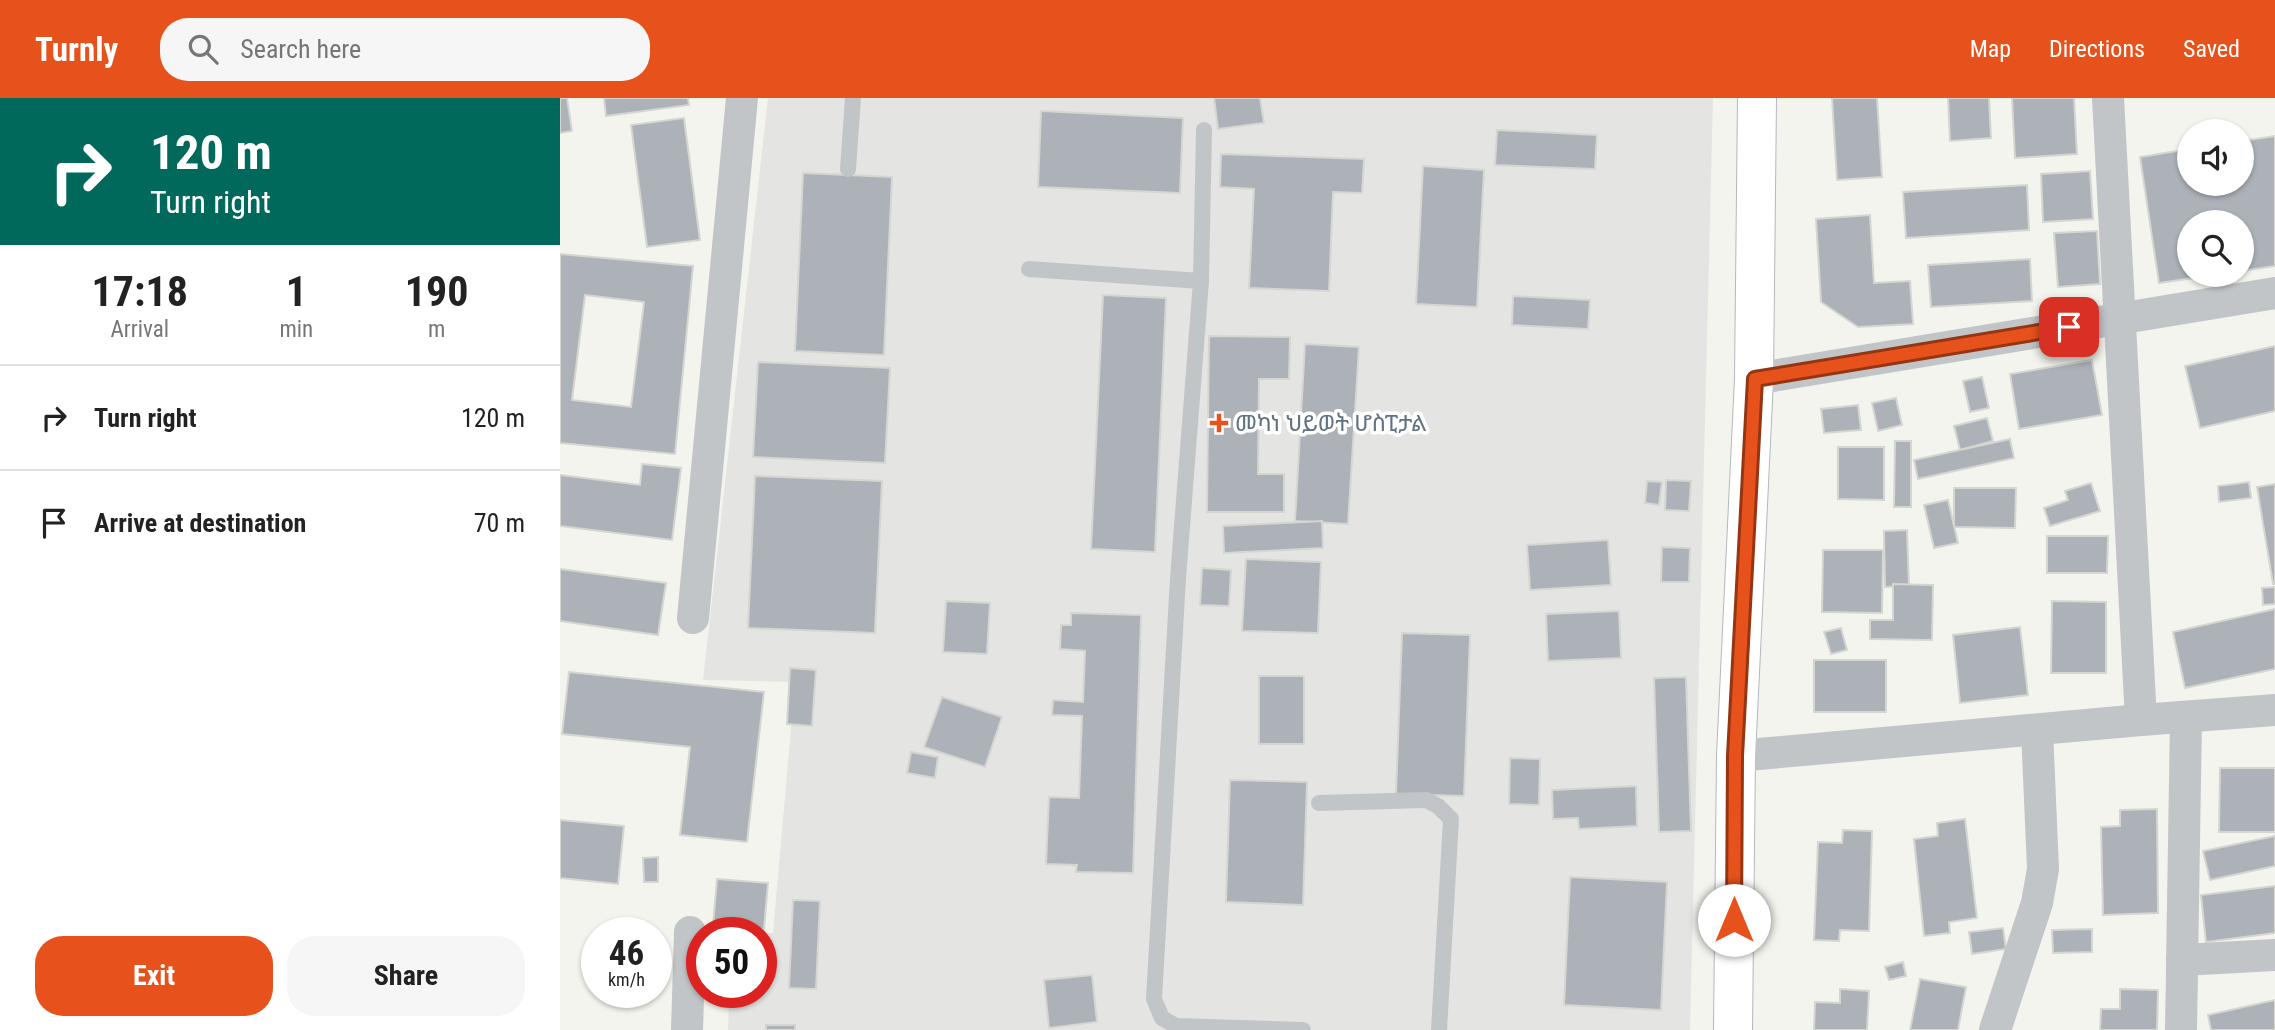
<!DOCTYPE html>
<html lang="en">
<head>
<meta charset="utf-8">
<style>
  body { margin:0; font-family:"Roboto Condensed","Noto Sans Ethiopic",sans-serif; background:#f6f6f6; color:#222; height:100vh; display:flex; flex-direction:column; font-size:26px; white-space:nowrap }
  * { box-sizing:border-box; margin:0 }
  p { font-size:23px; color:#767676 }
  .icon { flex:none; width:38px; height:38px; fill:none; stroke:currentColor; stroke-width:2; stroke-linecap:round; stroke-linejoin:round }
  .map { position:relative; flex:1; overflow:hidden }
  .details { display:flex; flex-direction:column; background:#fff; width:560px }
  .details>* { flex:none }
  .top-card { background:#00695c; color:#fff; overflow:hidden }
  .tools { position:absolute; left:1617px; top:21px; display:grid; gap:14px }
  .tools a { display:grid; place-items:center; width:77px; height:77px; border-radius:50%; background:#fff; box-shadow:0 2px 5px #0004; font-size:35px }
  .speed { position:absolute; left:21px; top:819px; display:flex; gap:14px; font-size:35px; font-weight:700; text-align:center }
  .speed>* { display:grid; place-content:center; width:91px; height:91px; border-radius:50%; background:#fff; box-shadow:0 2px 5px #0004; line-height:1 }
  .speed small { font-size:18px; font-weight:400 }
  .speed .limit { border:10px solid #d22; background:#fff; color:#111 }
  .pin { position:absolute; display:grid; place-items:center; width:60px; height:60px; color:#fff; margin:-30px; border-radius:14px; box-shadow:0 4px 10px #0006 }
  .me { position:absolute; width:77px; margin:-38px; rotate:0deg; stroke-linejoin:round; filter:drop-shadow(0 0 5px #0008) }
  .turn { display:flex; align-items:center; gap:24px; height:147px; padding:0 35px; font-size:32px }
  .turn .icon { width:91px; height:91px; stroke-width:2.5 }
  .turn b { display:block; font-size:49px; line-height:60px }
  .eta { display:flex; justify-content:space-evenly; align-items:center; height:119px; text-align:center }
  .eta b { font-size:42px; font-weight:700; line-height:49px }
  .button { display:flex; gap:14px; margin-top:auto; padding:14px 35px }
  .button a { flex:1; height:80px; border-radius:28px; background:#e7521c; color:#fff; font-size:28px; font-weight:700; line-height:80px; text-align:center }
  .button a+a { background:#f6f6f6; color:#222 }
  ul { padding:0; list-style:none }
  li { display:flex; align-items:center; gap:21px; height:105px; padding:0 35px; border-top:2px solid #e0e0e0 }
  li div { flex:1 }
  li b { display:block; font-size:26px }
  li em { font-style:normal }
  header { display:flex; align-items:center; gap:42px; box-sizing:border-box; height:98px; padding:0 35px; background:#e7521c; color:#fff }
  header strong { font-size:33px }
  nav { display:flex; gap:38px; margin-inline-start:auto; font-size:24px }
  .search { width:490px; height:63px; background:#f6f6f6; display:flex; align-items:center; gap:18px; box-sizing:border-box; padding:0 24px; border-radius:28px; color:#767676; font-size:26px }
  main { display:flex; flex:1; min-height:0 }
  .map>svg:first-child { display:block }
  .built { fill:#e4e5e3 }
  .building { fill:#acb2b8; stroke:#d5d5d2; stroke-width:2; fill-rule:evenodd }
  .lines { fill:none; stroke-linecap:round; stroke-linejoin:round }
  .secondary-casing { stroke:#b3b8bc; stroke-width:40 }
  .lane { stroke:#c1c5c8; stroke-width:16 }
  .street { stroke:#c1c5c8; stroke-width:32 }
  .secondary { stroke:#fff; stroke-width:38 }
  .route-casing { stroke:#963512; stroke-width:18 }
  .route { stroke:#e7521c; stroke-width:12 }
  .poi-dot { fill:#e7521c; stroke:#fff; stroke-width:2.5 }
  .labels { text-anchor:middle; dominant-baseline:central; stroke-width:7; stroke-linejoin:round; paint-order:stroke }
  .poi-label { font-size:23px; fill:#627281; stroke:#fff; text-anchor:start }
</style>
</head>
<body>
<header>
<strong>Turnly</strong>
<div class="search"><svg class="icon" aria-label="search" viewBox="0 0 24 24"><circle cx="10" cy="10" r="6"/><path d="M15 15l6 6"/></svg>Search here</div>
<nav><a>Map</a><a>Directions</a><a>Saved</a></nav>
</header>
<main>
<section class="details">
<div class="top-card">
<div class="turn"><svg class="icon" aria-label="right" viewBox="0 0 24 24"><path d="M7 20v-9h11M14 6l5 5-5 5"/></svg><div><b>120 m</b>Turn right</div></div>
</div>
<div class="eta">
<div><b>17:18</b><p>Arrival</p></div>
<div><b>1</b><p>min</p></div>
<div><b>190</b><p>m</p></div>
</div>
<ul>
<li><svg class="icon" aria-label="right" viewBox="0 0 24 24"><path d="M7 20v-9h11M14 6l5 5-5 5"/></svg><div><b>Turn right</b></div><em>120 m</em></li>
<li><svg class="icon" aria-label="arrive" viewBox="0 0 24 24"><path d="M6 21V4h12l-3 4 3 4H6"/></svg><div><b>Arrive at destination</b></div><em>70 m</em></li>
</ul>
<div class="button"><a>Exit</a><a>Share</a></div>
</section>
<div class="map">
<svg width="1715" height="932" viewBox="0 0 1715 932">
  <rect width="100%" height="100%" fill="#f4f4ef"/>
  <polygon class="built" points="208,0 1153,0 1130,932 168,932 169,894 201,894 201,835 213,835 235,584 143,582"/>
  <g class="building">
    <polygon points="0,0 7,0 12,33 0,35"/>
    <polygon points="44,0 128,0 129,7 46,18"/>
    <polygon points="654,0 700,0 704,25 658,31"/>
    <polygon points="1272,0 1317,0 1322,79 1277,82"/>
    <polygon points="1388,0 1429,0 1431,40 1390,43"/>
    <polygon points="1452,0 1514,0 1517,56 1455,60"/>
    <polygon points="481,13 623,20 620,95 478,89"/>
    <polygon points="124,20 140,142 87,149 71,27"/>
    <polygon points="937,32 1037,37 1035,71 935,67"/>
    <polygon points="1715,38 1715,168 1682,173 1682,124 1629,124 1629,177 1654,177 1599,185 1580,59 1629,51 1629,86 1682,86 1682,43"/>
    <polygon points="661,56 804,61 802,95 773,94 769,193 689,190 694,91 660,89"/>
    <polygon points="863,68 924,72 917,209 856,206"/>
    <polygon points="1530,73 1533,121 1483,124 1481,76"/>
    <polygon points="243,75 332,79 324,257 235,253"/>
    <polygon points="1467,87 1469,132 1346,140 1343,94"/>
    <polygon points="1310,117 1314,185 1350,183 1353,226 1298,229 1261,204 1256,121"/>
    <polygon points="1537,133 1540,186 1498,189 1494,135"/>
    <path d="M0,156L133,168L115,356L0,345ZM25,197L84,204L71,309L12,302Z"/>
    <polygon points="1470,161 1472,203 1371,209 1368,167"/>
    <polygon points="543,197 606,200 595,454 531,451"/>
    <polygon points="953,198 1030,202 1028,231 952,227"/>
    <polygon points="649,238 730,239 729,281 699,281 698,376 724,376 724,414 647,414"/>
    <polygon points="745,246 799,249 788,426 735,423"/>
    <polygon points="1715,248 1715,313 1640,330 1625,268"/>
    <polygon points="1532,262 1542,317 1459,331 1450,276"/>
    <polygon points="198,264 330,270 325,365 193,359"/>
    <polygon points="1422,279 1429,310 1410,314 1403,283"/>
    <polygon points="1336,300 1342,327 1318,333 1312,305"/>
    <polygon points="1298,307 1301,332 1264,335 1261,311"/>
    <polygon points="1427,320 1433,343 1400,352 1394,328"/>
    <polygon points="1450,341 1454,360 1358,381 1354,362"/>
    <polygon points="1335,343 1351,343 1351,409 1334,409"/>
    <polygon points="1278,349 1324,349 1324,402 1278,401"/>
    <polygon points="82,366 121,370 112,442 0,428 0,377 80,387"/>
    <polygon points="195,378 322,383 315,535 188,530"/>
    <polygon points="1106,382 1131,383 1129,413 1105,412"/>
    <polygon points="1087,383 1102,384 1099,407 1085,405"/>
    <polygon points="1689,384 1691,400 1659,404 1658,388"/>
    <polygon points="1531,385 1540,413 1490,428 1484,410 1508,402 1505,393"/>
    <polygon points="1715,386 1715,486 1713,486 1697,389"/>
    <polygon points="1394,390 1456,390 1455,430 1394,429"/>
    <polygon points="1388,402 1398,445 1374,450 1364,407"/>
    <polygon points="762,423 763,450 664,455 663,428"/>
    <polygon points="1347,432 1349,488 1325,489 1324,433"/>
    <polygon points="1487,438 1548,438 1547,475 1487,475"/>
    <polygon points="1048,442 1051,487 970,492 967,447"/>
    <polygon points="1102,449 1130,450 1129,484 1101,484"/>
    <polygon points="1263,452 1323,452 1322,515 1262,514"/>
    <polygon points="686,461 761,464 758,535 682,533"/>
    <polygon points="642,470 671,472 669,508 640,507"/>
    <polygon points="0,471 106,485 98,537 0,523"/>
    <polygon points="1333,486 1373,487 1372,542 1310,541 1310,522 1333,522"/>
    <polygon points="1715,489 1715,506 1703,507 1702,490"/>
    <polygon points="386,503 430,505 427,556 383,554"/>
    <polygon points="1492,503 1546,504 1546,575 1491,575"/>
    <polygon points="1715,511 1715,571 1625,590 1613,534"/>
    <polygon points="1059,513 1061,560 988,563 986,516"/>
    <polygon points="511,515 581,517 573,775 516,774 517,767 486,766 489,699 519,700 522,618 492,617 493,602 523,604 525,553 500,551 501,527 511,527"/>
    <polygon points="1460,529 1468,597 1400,605 1393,537"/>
    <polygon points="1281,530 1287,552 1271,556 1264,534"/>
    <polygon points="842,535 910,537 904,698 836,696"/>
    <rect x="1254" y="562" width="72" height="52"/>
    <polygon points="230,570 256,572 252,628 227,626"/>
    <polygon points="9,574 204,594 187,744 120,737 130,649 2,636"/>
    <rect x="699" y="578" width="45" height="68"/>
    <polygon points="1126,579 1131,733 1099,734 1094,580"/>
    <polygon points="382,599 442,619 425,669 364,649"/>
    <polygon points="351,654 378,659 375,680 347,675"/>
    <polygon points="950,660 980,661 979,707 949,706"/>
    <polygon points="1660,670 1715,670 1715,734 1659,734"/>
    <polygon points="670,682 747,684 743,807 666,804"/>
    <polygon points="1076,688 1077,728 1019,731 1018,720 993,721 992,692"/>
    <polygon points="1597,711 1598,815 1543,817 1541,729 1560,728 1560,712"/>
    <polygon points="1405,721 1417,820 1389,824 1390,835 1364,838 1354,741 1378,738 1377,725"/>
    <polygon points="0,722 64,728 58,786 0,780"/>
    <polygon points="1283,732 1312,733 1309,833 1280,832 1279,843 1254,842 1258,744 1282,745"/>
    <polygon points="1715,738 1715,768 1650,782 1643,753"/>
    <polygon points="98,759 98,784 84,784 83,760"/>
    <polygon points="1010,779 1107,784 1101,912 1004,907"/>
    <polygon points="157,781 208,785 204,831 153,827"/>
    <polygon points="1715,788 1715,835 1646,844 1641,797"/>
    <polygon points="233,802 260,803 256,891 229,890"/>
    <polygon points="1443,830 1446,851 1412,856 1409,834"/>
    <polygon points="1532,831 1532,854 1493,855 1492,832"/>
    <polygon points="1343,864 1346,878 1329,882 1325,869"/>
    <polygon points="532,877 537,924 489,930 484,882"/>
    <polygon points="1360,881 1406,889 1398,932 1350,932"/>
    <polygon points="1280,891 1309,893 1307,932 1254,932 1255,904 1280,905"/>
    <polygon points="1560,891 1598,892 1597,932 1540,932 1541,911 1560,911"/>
    <polygon points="1715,902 1715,932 1651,932 1648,917"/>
    <rect x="206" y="927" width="29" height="5"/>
  </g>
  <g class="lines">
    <g class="secondary-casing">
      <polyline id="secondary" points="1173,932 1176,658 1194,281 1197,0"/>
    </g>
    <g class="lane">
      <polyline points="644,32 641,183 618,480 594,901 602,920 616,928 743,932"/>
      <polyline points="288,71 293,0"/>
      <polyline points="469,171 641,183"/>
      <polyline points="759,705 866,702 878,708 891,721 879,932"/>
    </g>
    <g class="street">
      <polyline points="1548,0 1581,622"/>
      <polyline points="1194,281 1715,195"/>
      <polyline points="133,520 182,0"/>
      <polyline points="1176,658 1581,622 1715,612"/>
      <polyline points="1622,862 1715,857"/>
      <polyline points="127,932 130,834"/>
      <polyline points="1435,932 1477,805 1483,771 1477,632"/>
      <polyline points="1621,932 1626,619"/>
    </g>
    <use href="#secondary" class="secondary"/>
  </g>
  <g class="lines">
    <g class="route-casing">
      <polyline id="route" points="1174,822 1175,658 1195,281 1509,229"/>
    </g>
    <use href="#route" class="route"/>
  </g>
  <path class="poi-dot" d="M655.5 314.5h7v7h7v7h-7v7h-7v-7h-7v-7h7z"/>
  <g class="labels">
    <g class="poi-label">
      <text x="675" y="325">መካነ ህይወት ሆስፒታል</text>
    </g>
  </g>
</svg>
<div class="tools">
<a><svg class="icon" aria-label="sound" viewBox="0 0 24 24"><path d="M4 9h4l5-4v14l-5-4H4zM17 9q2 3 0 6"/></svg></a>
<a><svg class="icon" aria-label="search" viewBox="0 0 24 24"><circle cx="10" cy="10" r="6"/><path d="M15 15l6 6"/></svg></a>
</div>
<div class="speed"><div>46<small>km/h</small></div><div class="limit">50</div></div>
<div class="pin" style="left:1509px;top:229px;background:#d93025"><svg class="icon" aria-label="arrive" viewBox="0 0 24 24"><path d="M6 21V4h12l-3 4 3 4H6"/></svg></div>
<svg class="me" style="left:1174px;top:822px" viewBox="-20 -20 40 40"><circle r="19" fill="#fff"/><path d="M0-13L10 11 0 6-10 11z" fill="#e7521c"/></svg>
</div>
</main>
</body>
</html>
